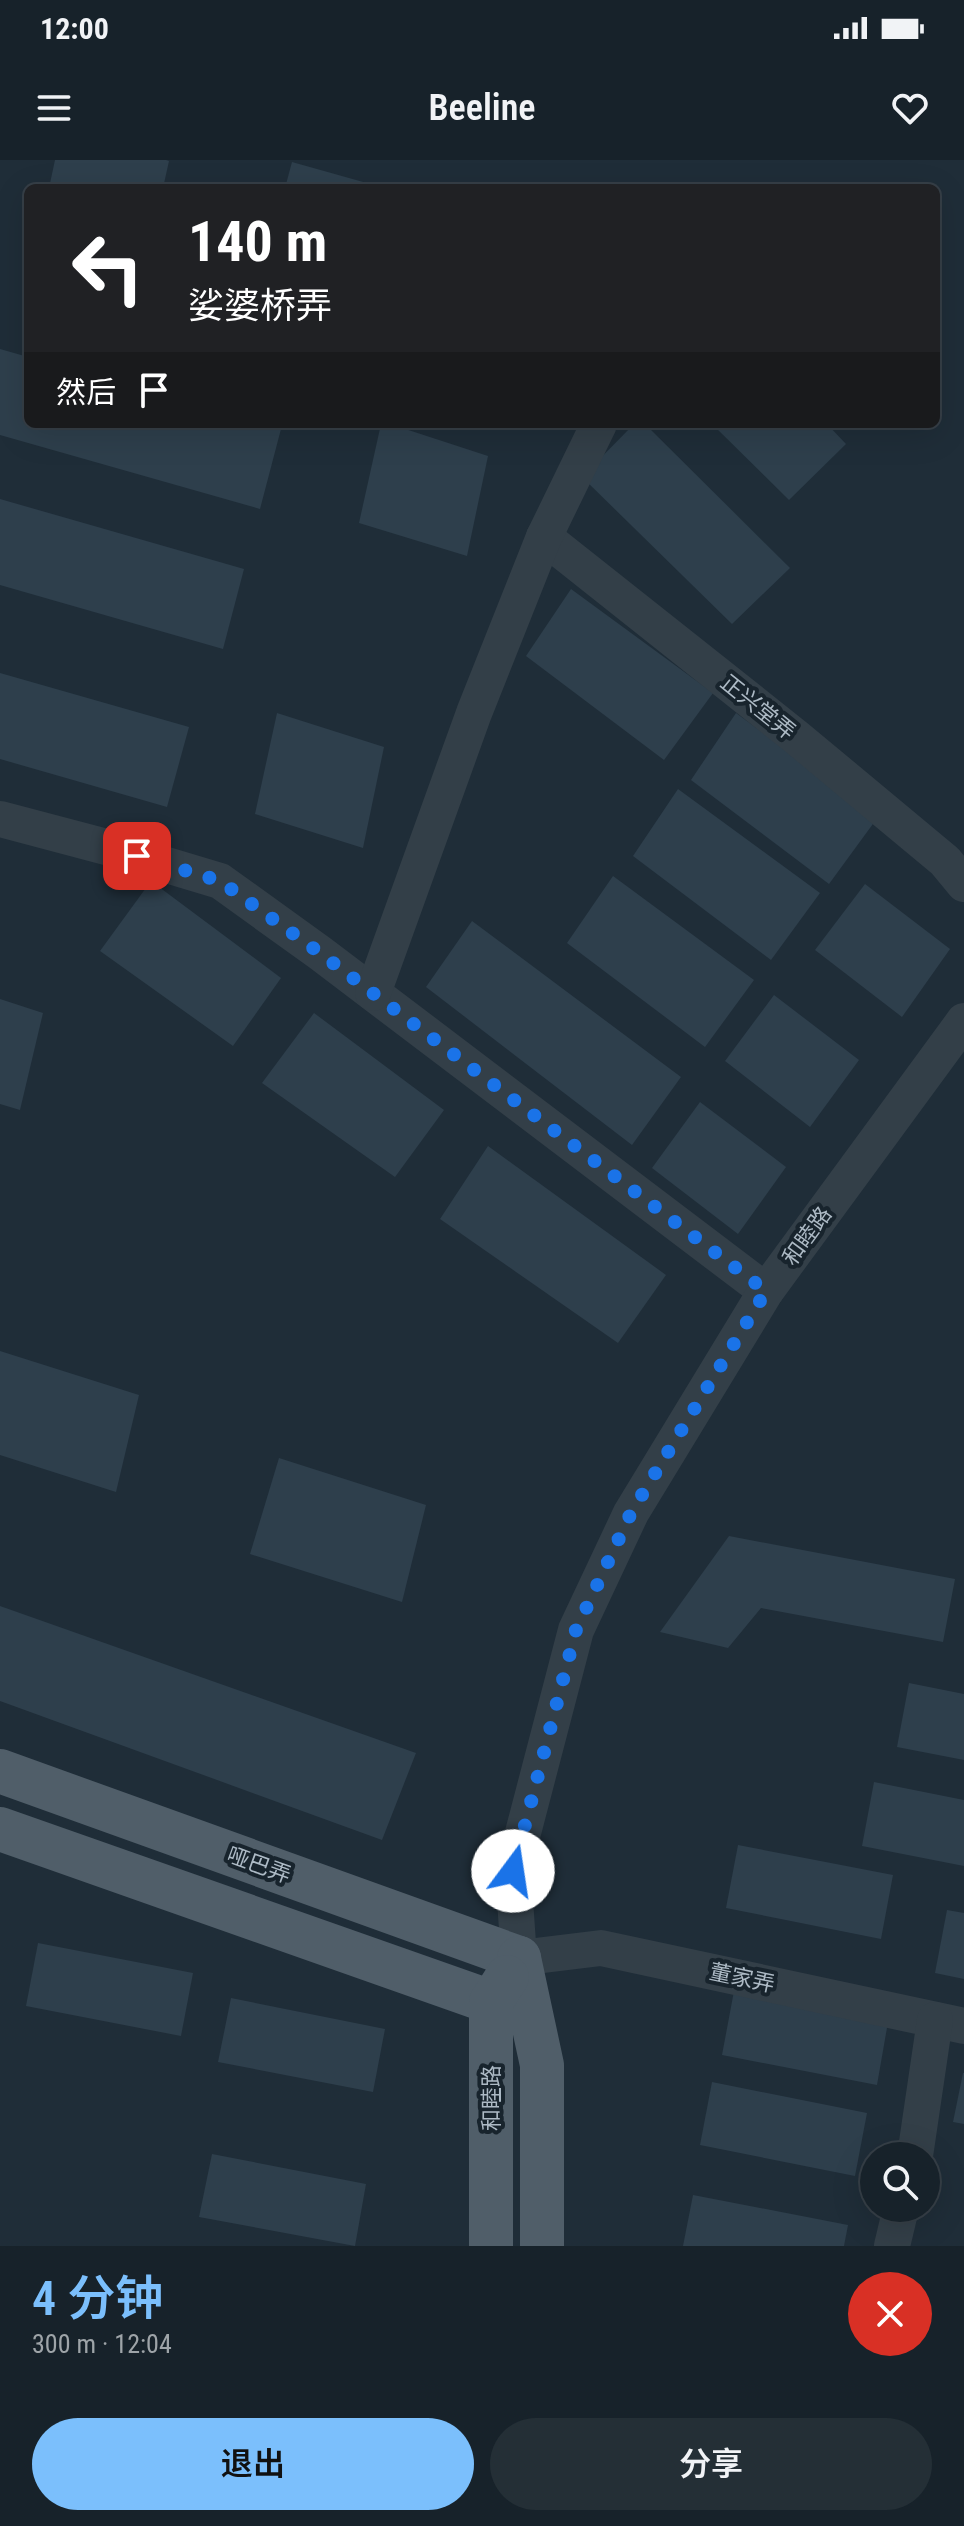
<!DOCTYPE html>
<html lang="zh">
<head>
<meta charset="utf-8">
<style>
  body { margin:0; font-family:"Roboto Condensed","Noto Sans SC",sans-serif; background:#242f36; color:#f1f3f6; height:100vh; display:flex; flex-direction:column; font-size:30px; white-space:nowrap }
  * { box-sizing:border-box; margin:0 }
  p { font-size:26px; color:#9ea4a8 }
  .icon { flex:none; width:44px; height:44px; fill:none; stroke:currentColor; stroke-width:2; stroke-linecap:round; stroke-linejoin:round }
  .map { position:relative; height:2086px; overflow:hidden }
  .side { display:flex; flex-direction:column; background:#17222a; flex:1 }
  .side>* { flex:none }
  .top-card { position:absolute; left:24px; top:24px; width:916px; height:244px; border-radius:12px; box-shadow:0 8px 32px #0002,0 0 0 2px #363f47; background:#202124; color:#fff; overflow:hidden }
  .tools { position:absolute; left:860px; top:1982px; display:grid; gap:16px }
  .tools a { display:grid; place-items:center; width:80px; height:80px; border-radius:50%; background:#17222a; box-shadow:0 8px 32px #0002,0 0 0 2px #363f47; font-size:40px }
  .pin { position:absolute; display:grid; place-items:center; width:68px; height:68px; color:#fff; margin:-34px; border-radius:16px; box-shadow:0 4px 12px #0006 }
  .me { position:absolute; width:88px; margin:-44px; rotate:14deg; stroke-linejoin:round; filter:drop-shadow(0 0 6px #0008) }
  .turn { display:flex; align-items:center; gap:28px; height:168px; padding:0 32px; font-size:36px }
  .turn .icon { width:104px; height:104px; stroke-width:2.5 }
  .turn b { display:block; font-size:56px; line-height:68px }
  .then { display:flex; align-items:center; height:76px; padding:0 32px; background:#0003; gap:16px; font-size:30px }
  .round { display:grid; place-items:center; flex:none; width:84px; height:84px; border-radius:42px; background:#242f36 }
  .summary { display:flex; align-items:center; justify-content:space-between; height:136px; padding:0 32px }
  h1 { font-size:48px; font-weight:600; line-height:60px; color:#7bbffc }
  .cta { display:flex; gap:16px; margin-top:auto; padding:16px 32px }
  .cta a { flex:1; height:92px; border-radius:48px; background:#7bbffc; color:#111; font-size:32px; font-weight:600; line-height:92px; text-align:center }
  .cta a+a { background:#242f36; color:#f1f3f6 }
  .status { display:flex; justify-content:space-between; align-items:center; height:56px; padding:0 40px; background:#17222a; direction:ltr }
  .status svg { height:22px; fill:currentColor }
  header { display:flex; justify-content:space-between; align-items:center; height:104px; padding:0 32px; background:#17222a; font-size:36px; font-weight:600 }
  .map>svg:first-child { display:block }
  .building { fill:#2e3f4c }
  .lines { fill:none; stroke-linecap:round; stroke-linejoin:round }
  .minor { stroke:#333f48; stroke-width:36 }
  .major { stroke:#505e69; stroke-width:44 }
  .route { stroke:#1a73e8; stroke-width:14; stroke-dasharray:0 25.2 }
  .labels { text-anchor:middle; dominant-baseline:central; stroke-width:8; stroke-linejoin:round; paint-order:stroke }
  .street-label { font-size:22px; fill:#adbac5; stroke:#18242d }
</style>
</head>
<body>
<div class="status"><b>12:00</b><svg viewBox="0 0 49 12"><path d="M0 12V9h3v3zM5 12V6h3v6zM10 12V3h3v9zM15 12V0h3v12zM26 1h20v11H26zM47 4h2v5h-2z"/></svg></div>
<header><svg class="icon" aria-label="menu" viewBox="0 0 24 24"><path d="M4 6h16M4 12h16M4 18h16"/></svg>Beeline<svg class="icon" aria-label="heart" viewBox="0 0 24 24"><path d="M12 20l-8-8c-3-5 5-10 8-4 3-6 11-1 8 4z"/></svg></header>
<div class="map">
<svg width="964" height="2086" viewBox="0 0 964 2086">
  <rect width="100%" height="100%" fill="#1f2d38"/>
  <g class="building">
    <polygon points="55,0 166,0 169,1 163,28 49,28"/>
    <polygon points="292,2 381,27 381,28 285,28"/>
    <polygon points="0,189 28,197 28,264 264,264 281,269 260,349 0,275"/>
    <polygon points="381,264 390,264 488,296 467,396 359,363"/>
    <polygon points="634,264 645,264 790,408 732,464 582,317"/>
    <polygon points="712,264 827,264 846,284 789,340"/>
    <polygon points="0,339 244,409 223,489 0,425"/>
    <polygon points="571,429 713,533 664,600 526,496"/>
    <polygon points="0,513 189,567 167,647 0,599"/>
    <polygon points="277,553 384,587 363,688 255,654"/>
    <polygon points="736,553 878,657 829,724 691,620"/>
    <polygon points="678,629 820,733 771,800 633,696"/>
    <polygon points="613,716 754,820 705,887 567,783"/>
    <polygon points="151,721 281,818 233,886 100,791"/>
    <polygon points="865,724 950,789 902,857 815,790"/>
    <polygon points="472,761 681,917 632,985 426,827"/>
    <polygon points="774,835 859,900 810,967 725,901"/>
    <polygon points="0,839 43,853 20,950 0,944"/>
    <polygon points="314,853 444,950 395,1017 262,923"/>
    <polygon points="700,942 786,1007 738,1074 652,1008"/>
    <polygon points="488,986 666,1115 618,1183 440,1059"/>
    <polygon points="0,1191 139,1235 116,1332 0,1295"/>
    <polygon points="279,1298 426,1345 402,1442 250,1394"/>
    <polygon points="729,1376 955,1419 943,1482 761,1448 728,1488 660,1472"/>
    <polygon points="0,1446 416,1593 382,1680 0,1541"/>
    <polygon points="909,1523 964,1534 964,1600 897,1587"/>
    <polygon points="874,1622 964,1640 964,1706 862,1686"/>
    <polygon points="738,1685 893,1715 881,1779 726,1748"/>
    <polygon points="947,1750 964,1753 964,1819 935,1813"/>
    <polygon points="38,1783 193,1813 181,1876 26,1846"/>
    <polygon points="734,1831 888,1862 877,1925 722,1895"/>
    <polygon points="231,1838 385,1869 373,1932 218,1902"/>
    <polygon points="963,1913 964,1913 964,1964 953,1962"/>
    <polygon points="712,1922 867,1953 855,2016 700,1985"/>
    <polygon points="212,1994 366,2024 355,2086 199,2057"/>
    <polygon points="693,2035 848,2065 844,2086 683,2086"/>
  </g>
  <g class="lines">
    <g class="minor">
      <polyline points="544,377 796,577 945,701 964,724"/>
      <polyline points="0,659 110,688 220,721 320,793 766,1131"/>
      <polyline points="373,833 474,553 544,377 599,264"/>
      <polyline points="964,861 766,1131 631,1353 576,1470 513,1711 519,1798 601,1788 964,1866"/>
      <polyline points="915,1996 935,1860"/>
      <polyline points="892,2086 901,2048"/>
    </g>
    <g class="major">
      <polyline points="0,1611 519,1798"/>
      <polyline points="0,1669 491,1842"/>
      <polyline points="519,1798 542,1905 542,2086"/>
      <polyline points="491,2086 491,1842 507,1817"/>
    </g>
  </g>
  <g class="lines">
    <polyline class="route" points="137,696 220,721 320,793 766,1131 631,1353 576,1470 513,1711"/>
  </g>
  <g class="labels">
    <g class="street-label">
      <text transform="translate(758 547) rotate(39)">正兴堂弄</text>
      <text transform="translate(807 1076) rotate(-54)">和睦路</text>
      <text transform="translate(259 1705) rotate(20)">哑巴弄</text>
      <text transform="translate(742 1818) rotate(12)">董家弄</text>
      <text transform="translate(491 1938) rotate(-90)">和睦路</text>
    </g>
  </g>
</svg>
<div class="tools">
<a><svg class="icon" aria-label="search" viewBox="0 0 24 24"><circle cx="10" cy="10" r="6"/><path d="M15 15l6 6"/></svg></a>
</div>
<div class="pin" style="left:137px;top:696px;background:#d93025"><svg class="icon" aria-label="arrive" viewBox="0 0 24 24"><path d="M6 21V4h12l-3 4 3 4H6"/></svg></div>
<svg class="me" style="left:513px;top:1711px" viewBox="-20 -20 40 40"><circle r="19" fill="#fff"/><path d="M0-13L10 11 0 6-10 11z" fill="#1a73e8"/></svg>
<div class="top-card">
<div class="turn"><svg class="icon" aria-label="left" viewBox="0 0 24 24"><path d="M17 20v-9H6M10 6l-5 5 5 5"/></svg><div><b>140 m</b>娑婆桥弄</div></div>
<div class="then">然后<svg class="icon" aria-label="arrive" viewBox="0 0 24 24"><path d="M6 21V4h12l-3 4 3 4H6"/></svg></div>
</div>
</div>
<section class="side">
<div class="summary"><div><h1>4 分钟</h1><p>300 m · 12:04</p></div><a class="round" style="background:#d93025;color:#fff"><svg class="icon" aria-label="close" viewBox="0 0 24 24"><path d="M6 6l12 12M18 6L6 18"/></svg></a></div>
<div class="cta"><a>退出</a><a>分享</a></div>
</section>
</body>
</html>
